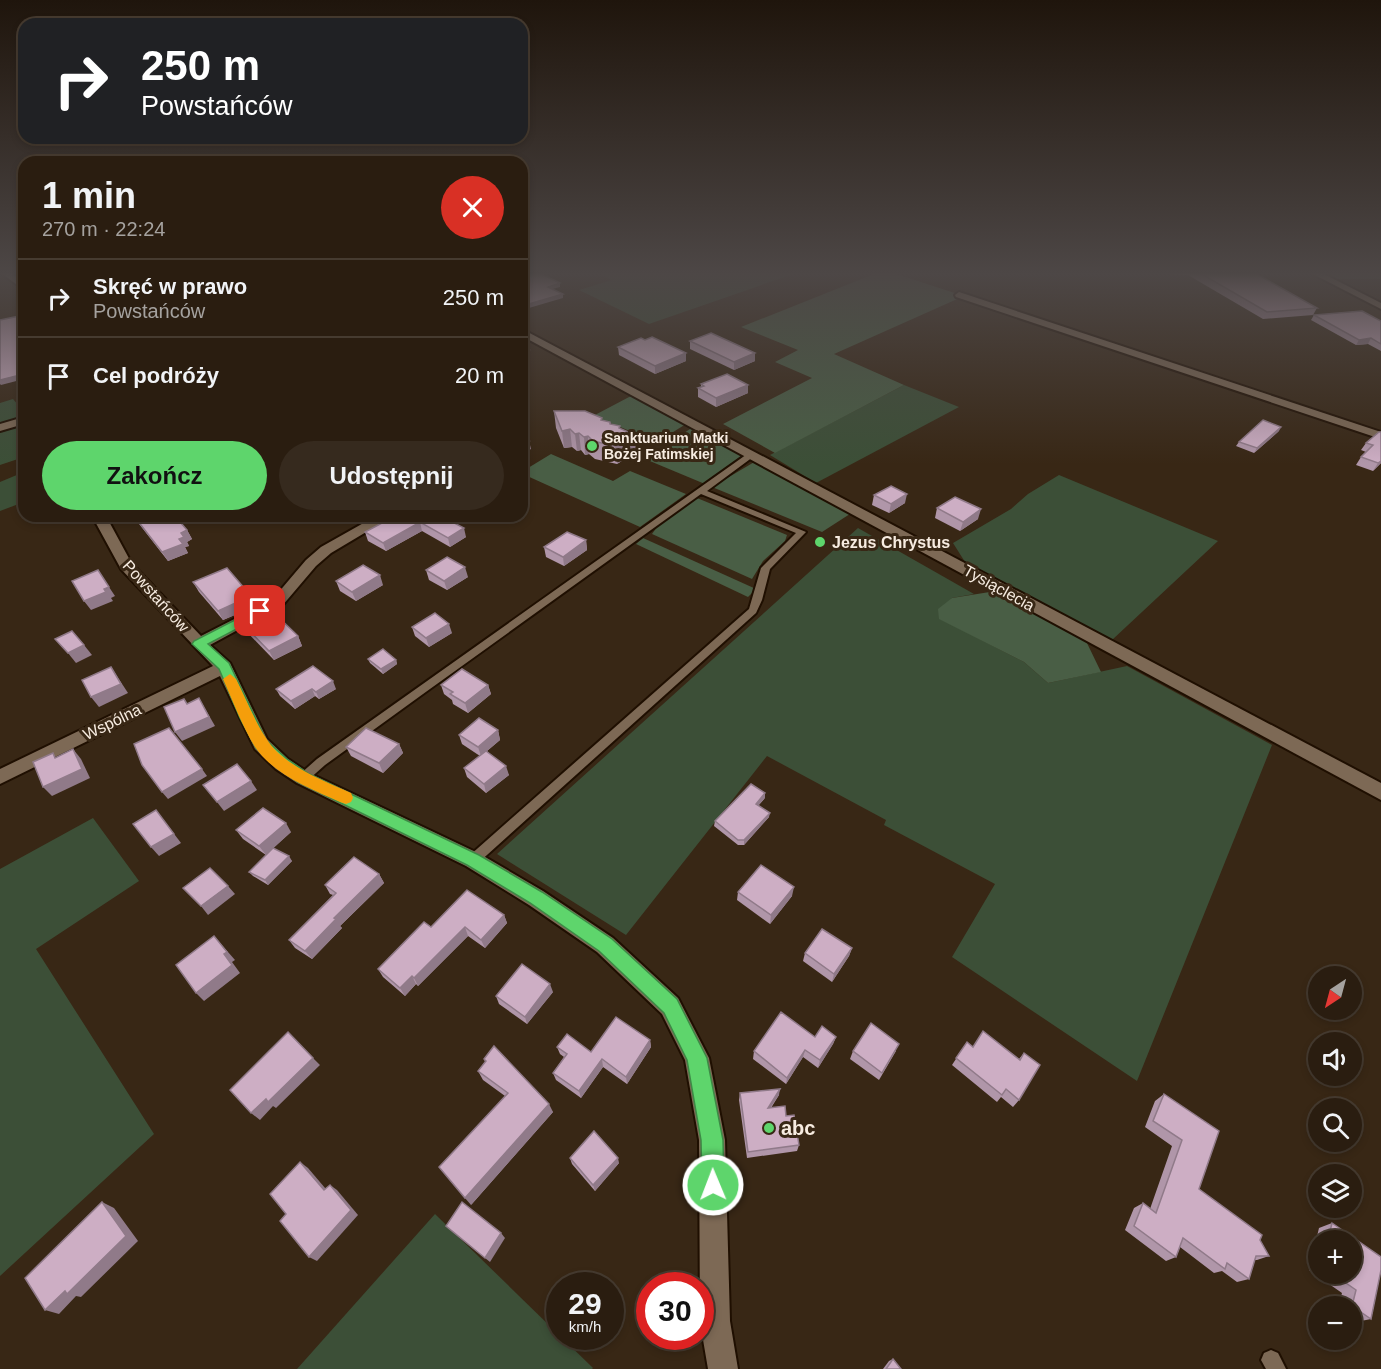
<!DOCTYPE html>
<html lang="pl">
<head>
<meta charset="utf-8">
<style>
  body { margin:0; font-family:Arial,sans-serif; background:#362a1e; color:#f1f3f6; height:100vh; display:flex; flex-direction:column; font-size:22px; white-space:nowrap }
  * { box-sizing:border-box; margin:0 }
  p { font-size:20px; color:#a5a29f }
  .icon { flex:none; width:33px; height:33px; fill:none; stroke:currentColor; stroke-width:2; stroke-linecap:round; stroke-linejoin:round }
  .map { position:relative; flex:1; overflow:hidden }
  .drawer { position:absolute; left:18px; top:156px; width:510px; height:366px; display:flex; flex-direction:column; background:#2a1d10; border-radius:18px; box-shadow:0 3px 9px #0003,0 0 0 2px #463b30 }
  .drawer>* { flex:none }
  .hud { position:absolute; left:18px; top:18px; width:510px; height:126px; border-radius:18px; box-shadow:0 3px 9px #0003,0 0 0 2px #463b30; background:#202124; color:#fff; overflow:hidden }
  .needle { width:39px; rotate:216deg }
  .tools { position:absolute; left:1308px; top:966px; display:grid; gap:12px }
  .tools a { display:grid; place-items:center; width:54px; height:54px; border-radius:50%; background:#2a1d10; box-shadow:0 3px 9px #0003,0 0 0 2px #463b30; font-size:30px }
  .speed { position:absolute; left:546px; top:1272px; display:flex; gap:12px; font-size:30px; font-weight:700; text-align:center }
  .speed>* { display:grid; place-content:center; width:78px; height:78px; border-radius:50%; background:#2a1d10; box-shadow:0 3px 9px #0003,0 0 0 2px #463b30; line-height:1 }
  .speed small { font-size:15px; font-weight:400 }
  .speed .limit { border:9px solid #d22; background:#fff; color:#111 }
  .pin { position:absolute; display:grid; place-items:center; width:51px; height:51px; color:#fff; margin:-26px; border-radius:12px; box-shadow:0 3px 9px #0006 }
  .me { position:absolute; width:66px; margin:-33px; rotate:359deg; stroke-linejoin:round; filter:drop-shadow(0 0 4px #0008) }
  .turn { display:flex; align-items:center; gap:21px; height:126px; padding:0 24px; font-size:27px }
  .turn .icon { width:78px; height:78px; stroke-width:2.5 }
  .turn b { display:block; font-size:42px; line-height:51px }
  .round { display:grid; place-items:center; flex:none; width:63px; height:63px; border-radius:32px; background:#362a1e }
  .head { display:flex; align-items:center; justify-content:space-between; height:102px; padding:0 24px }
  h1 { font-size:36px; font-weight:600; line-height:45px }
  .action { display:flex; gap:12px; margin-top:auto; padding:12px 24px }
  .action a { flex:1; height:69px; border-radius:36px; background:#5ed56c; color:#111; font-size:24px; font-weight:600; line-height:69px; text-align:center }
  .action a+a { background:#362a1e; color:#f1f3f6 }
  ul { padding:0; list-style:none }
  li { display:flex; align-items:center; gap:18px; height:78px; padding:0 24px; border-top:2px solid #463b30 }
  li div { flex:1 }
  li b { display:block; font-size:22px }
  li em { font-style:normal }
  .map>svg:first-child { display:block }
  .green { fill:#3c4f37 }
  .forest { fill:#495e45 }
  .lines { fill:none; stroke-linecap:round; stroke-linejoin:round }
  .service-casing { stroke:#1f0f01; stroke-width:4 }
  .minor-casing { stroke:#1f0f01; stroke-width:4 }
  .service { fill:#7d6955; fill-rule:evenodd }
  .minor { fill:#7d6955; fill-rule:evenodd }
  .wall { fill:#b096a9; fill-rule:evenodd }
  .shaded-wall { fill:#907a89 }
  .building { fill:#cdaec4; stroke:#907a89; stroke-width:1.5 }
  .route { fill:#5ed56c; stroke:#3d8a46; stroke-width:1.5 }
  .slow { fill:#f59e0b }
  .poi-dot { fill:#5ed56c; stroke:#382715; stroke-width:2 }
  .labels { text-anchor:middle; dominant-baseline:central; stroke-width:6; stroke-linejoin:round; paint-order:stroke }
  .far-poi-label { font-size:14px; font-weight:bold; fill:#f7ece1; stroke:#382715; text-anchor:start }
  .poi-label { font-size:16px; font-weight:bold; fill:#f7ece1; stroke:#382715; text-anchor:start }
  .street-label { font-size:16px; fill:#f7ece1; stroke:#382715 }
  .near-poi-label { font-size:20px; font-weight:bold; fill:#f7ece1; stroke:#382715; text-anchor:start }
</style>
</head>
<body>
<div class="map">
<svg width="1381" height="1369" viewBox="0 0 1381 1369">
  <rect width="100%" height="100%" fill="#382715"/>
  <g class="green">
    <polygon points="595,272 799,272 649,324 579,290 612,280"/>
    <polygon points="1319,272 1381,272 1381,279 1331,279"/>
    <polygon points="904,385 959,407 816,483 770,455"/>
    <polygon points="13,399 24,412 24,416 0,424 0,403"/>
    <polygon points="24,424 24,457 0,465 0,432"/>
    <polygon points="24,472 24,502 0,511 0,482"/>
    <polygon points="1059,475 1218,541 1112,640 965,562 953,543 1011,509 1028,494"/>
    <polygon points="858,528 974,594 952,598 939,618 1024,662 1048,683 1127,666 1272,745 1137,1081 952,957 995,884 884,825 886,820 767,756 626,935 497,854"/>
    <polygon points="93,818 139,881 36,949 154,1134 0,1276 0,869"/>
    <polygon points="435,1214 593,1368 592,1369 297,1369"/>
  </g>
  <g class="forest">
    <polygon points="879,272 890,272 964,296 834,354 904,385 775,453 723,424 812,378 775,362 798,350 741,327"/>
    <polygon points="631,396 686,424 657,442 593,416"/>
    <polygon points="693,427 744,455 705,484 645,459"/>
    <polygon points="551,454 613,481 630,471 686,494 640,527 525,475 528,468"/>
    <polygon points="756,461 853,512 822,532 712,487"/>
    <polygon points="697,498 787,535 785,541 763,561 752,579 652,534 657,527"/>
    <polygon points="643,538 756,589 748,597 636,544"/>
    <polygon points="996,591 1086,641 1101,672 1048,683 1024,662 939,619 938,609 952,598"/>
  </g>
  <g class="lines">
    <g class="service-casing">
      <g id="service">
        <polygon points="750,452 757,454 707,491 806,532 770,569 762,600 756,613 477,864 473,866 469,864 467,860 469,856 749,609 761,568 796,533 701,494 423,694 325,765 307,781 303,783 299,781 297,778 299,775 317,759"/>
        <polygon points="1271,1350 1278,1353 1286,1369 1266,1369 1261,1360 1264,1353"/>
      </g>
    </g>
    <g class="minor-casing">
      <g id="minor">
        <polygon points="0,272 10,272 24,283 24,290"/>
        <polygon points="1309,272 1320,272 1381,303 1381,309"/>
        <polygon points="959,292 1381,432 1381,439 956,297 955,295"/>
        <polygon points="522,329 1381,783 1381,800 522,336"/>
        <polygon points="24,417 24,424 0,431 0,424"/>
        <polygon points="92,516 106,516 132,564 201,636 272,600 306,560 321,547 376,516 393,516 331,553 316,566 282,606 210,645 230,663 267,739 288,759 309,773 480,854 543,891 613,938 678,998 709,1058 725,1140 730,1321 738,1369 708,1369 700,1322 699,1140 685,1060 662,1014 597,952 529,905 466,866 297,783 276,769 255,749 220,676 0,784 0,769 213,666 121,569"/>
      </g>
    </g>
    <use href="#service" class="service"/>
    <use href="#minor" class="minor"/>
  </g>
  <g class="wall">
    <polygon points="1166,272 1253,272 1317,308 1313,315 1263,319 1188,275 1167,274"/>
    <polygon points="1314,315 1381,321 1381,351 1368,344 1356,345 1311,320"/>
    <polygon points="690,341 755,353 755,361 734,370 690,349"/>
    <polygon points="618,347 686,353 686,361 655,374 619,355"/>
    <polygon points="701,384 748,385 748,393 716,407 698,397 698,388 701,387"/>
    <polygon points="554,411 610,422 611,424 620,426 620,428 636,452 617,464 595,459 589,454 585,455 581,450 577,451 572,447 564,448 556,428"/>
    <polygon points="1279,431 1254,453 1236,446 1239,442"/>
    <polygon points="1381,432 1381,463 1373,471 1356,465 1361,457 1366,452 1361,450 1366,443"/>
    <polygon points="874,495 905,503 889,513 872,505"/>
    <polygon points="937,508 978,519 960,531 935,518"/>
    <polygon points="133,516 175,516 187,530 192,539 187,542 189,546 185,547 188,553 168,561"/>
    <polygon points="441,516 466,537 450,547 422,531 386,551 368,541 365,532"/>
    <polygon points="586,540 587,550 564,566 546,557 544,547"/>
    <polygon points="426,570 468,577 447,590 429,580"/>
    <polygon points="336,581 383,585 356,601 340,591"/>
    <polygon points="193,582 251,596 256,606 223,620 199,592"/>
    <polygon points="265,612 298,636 302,646 274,660 244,629 239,620"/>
    <polygon points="412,627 452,633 429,647 415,636"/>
    <polygon points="368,659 396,660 397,664 383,674 370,663"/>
    <polygon points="441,685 488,685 491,694 468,713 453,704 452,700 444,694"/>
    <polygon points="276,689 336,689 319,699 315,696 295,709 280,696"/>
    <polygon points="498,730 500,740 487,751 509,775 486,793 467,777 464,768 480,756 462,744 459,735"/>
    <polygon points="399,744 403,753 383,773 351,756 346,747"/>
    <polygon points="765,798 758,806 769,817 744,845 738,845 714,826 715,821"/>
    <polygon points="236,830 291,832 273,848 292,861 268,885 253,876 249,872 266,855 243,839"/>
    <polygon points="379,874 384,883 340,926 342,928 312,959 295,948 289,940 333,895 330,894 325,885"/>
    <polygon points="738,892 792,896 770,924 737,900"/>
    <polygon points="504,915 507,923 485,948 468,936 418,986 416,984 405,996 383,977 378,969 431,927"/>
    <polygon points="852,948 849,956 832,982 803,961 805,953"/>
    <polygon points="553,992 527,1024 499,1004 496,996"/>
    <polygon points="815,1037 836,1037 833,1044 818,1068 803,1057 786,1084 753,1059 754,1051"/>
    <polygon points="650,1040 651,1047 627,1084 603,1067 581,1098 556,1080 553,1073 564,1057 560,1054 557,1047 591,1052"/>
    <polygon points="967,1042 972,1047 1019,1059 1024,1053 1019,1100 1013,1107 1001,1097 997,1102 952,1065"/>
    <polygon points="853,1051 896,1051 879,1080 850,1059"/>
    <polygon points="484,1059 553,1112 471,1205 505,1096 483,1080 478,1071 485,1062"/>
    <polygon points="740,1093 779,1095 771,1108 786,1116 799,1145 797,1151 747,1158 739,1100"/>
    <polygon points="1164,1094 1219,1131 1199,1189 1260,1240 1269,1256 1257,1260 1254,1260 1249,1279 1237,1282 1222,1271 1214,1273 1180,1247 1176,1257 1166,1261 1125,1230 1134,1208 1143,1203 1150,1209 1172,1146 1145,1127 1155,1101"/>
    <polygon points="570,1158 619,1163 595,1191 572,1164"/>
    <path d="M1332,1223L1381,1257V1270L1371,1319L1356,1322L1352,1319V1306H1338L1342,1293L1309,1270L1319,1228ZM1318,1240H1352V1274H1318Z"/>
    <polygon points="893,1359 901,1369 883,1369 889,1361"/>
  </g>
  <g class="shaded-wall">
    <polygon points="560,283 560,287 549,290 548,287"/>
    <polygon points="563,294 563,298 522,310 522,306"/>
    <polygon points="1371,338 1368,344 1356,345 1359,340"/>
    <polygon points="529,350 530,356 522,359 522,353"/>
    <polygon points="686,353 686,361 655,374 655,366"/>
    <polygon points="755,353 755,361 734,370 734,362"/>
    <polygon points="24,374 24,379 1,385 0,384 0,380"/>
    <polygon points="748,385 748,393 716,407 716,398"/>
    <polygon points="620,426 621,443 635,435 636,452 617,464 615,446"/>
    <polygon points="1281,427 1279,431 1254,453 1257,448"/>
    <polygon points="570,429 572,447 564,448 562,431"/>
    <polygon points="579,433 581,450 577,451 575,434"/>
    <polygon points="588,436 589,454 585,455 584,437"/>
    <polygon points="529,441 531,449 522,454 522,445"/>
    <polygon points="1381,461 1381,463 1373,471 1378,463"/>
    <polygon points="907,494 905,503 889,513 891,504"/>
    <polygon points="981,509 978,519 960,531 963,522"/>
    <polygon points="420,522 422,531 386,551 383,543"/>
    <polygon points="464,528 466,537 450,547 448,538"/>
    <polygon points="187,530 192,539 187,542 189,546 185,547 188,553 168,561 162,552 179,539 181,533"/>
    <polygon points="586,540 587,550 564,566 563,557"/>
    <polygon points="465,567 468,577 447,590 444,581"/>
    <polygon points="380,575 383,585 356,601 352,592"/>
    <polygon points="109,587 115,596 111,598 113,601 91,610 84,601"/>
    <polygon points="251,596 256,606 223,620 218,611"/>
    <polygon points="449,624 452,633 429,647 426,638"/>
    <polygon points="298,636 302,646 274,660 269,651"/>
    <polygon points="84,645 92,655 76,663 68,653"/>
    <polygon points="396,660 397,664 383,674 381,669"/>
    <polygon points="111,667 128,693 99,707 91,697"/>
    <polygon points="333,681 336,689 319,699 316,692"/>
    <polygon points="488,685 491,694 468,713 465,703"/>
    <polygon points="312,689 315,696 295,709 291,701"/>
    <polygon points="199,698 215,726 182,741 175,732"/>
    <polygon points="498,730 500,740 481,756 478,747"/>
    <polygon points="399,744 403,753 383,773 379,763"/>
    <polygon points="73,749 81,759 90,778 52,796 43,787"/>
    <polygon points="506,766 509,775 486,793 484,784"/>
    <polygon points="202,769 207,776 168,799 162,792"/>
    <polygon points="251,781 257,790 224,811 217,802"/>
    <polygon points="765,793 765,798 755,809 756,804"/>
    <polygon points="156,810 181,843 159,856 151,847"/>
    <polygon points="770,813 769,817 744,845 744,840"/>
    <polygon points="286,823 291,832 266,855 259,846"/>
    <polygon points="289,856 292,861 268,885 265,880"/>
    <polygon points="379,874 384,883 340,926 342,928 312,959 305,951 334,918"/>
    <polygon points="228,886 235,894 208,915 201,906"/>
    <polygon points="794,887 792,896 770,924 771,915"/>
    <polygon points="504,915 507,923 485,948 481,940"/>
    <polygon points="465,927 468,936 418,986 414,978"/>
    <polygon points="214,936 235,960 232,962 240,973 204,1001 196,993"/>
    <polygon points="852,948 849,956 832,982 834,974"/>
    <polygon points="412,976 416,984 405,996 400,988"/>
    <polygon points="550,984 553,992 527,1024 525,1017"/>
    <polygon points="836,1037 833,1044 818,1068 820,1060"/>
    <polygon points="650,1040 651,1047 627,1084 626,1077"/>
    <polygon points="805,1050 803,1057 786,1084 787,1078"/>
    <polygon points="313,1058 320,1065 276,1108 273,1106 260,1120 251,1113 266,1099"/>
    <polygon points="602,1059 603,1067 581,1098 579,1091"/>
    <polygon points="780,1089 779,1095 766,1114 768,1108"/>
    <polygon points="549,1104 553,1112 471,1205 465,1198"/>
    <polygon points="618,1158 619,1163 595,1191 593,1185"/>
    <polygon points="300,1162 308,1168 331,1195 324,1190"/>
    <polygon points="330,1185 337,1190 358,1215 317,1261 309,1257"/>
    <polygon points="102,1202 114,1208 138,1241 81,1297 76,1296 59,1314 45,1310"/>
    <polygon points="501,1233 505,1238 490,1262 485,1258"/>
  </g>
  <g class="building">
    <polygon points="522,272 537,272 560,283 548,287 563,294 522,306"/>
    <polygon points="1198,272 1253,272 1317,308 1267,312"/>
    <polygon points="1362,311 1381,321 1381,344 1371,338 1359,340 1314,315"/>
    <polygon points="24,315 24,374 0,380 0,320"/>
    <polygon points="711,333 755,353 734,362 690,341"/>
    <polygon points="652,337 686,353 655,366 618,347 641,338 645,340"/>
    <polygon points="522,346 529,350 522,353"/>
    <polygon points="727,374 748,385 716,398 698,388 704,386 701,384"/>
    <polygon points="554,411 585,411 602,418 601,420 610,422 610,424 620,426 619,428 635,435 615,446 593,441 588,436 584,437 579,433 575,434 570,429 562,431"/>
    <polygon points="1263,420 1281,427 1257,448 1239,442"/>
    <polygon points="1379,432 1381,432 1381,461 1378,463 1361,457 1373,445 1366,443"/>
    <polygon points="522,438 529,441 522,445"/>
    <polygon points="891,486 907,494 891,504 874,495"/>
    <polygon points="955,497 981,509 963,522 937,508"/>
    <polygon points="135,516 175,516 187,530 181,533 184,537 179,539 183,544 162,552 137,520 139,520"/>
    <polygon points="395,516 441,516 464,528 448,538 420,522 383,543 365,532"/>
    <polygon points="567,532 586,540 563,557 544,547"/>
    <polygon points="447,557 465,567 444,581 426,570"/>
    <polygon points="363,565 380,575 352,592 336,581"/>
    <polygon points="227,568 251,596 218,611 193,582"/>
    <polygon points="98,570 109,587 104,589 106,592 84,601 72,581"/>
    <polygon points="261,608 265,612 270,609 298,636 269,651 239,620"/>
    <polygon points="435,613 449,624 426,638 412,627"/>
    <polygon points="72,631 84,645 68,653 55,639"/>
    <polygon points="383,649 396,660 381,669 368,659"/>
    <polygon points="313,666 333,681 316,692 312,689 291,701 276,689"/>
    <polygon points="111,667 121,684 91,697 82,680"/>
    <polygon points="462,669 488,685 465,703 450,694 453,692 441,685"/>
    <polygon points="199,698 209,717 175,732 164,707 184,699 187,704"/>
    <polygon points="479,718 498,730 478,747 459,735"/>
    <polygon points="169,728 202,769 162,792 142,765 134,744"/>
    <polygon points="366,728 399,744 379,763 346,747"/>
    <polygon points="73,749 82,769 43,787 33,762 53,753 55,758"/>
    <polygon points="486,751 506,766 484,784 464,768"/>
    <polygon points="237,764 251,781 217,802 203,785"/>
    <polygon points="751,784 765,793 756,804 770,813 744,840 738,840 715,821"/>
    <polygon points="263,808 286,823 259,846 236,830"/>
    <polygon points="156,810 174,834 151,847 133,824"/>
    <polygon points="273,848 289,856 265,880 249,872"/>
    <polygon points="354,857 379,874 334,918 336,919 305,951 289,940 336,893 325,885"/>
    <polygon points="761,865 794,887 771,915 738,892"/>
    <polygon points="210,868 228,886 201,906 183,888"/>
    <polygon points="467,890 504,915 481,940 465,927 414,978 412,976 400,988 378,969 424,922 431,927"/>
    <polygon points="822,929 852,948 834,974 805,953"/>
    <polygon points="214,936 227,952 224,954 232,965 196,993 176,965"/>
    <polygon points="522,964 550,984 525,1017 496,996"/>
    <polygon points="781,1012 815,1037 822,1026 836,1037 820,1060 805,1050 787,1078 754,1051"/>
    <polygon points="616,1017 650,1040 626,1077 602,1059 579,1091 553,1073 567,1054 557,1047 567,1034 591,1052"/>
    <polygon points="871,1023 899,1044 882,1073 853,1051"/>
    <polygon points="983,1031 1020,1060 1024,1053 1040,1065 1019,1100 1006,1089 1002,1095 956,1058 967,1042 973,1047"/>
    <polygon points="288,1032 313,1058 268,1102 266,1099 251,1113 230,1090"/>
    <polygon points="494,1046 549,1104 465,1198 439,1167 508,1093 478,1071 486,1061 484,1059"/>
    <polygon points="780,1089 768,1108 785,1106 786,1116 794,1115 799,1145 748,1152 740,1093"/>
    <polygon points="1164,1094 1219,1131 1199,1189 1262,1235 1260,1240 1269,1256 1256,1256 1249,1279 1227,1263 1225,1269 1183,1238 1176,1257 1134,1226 1143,1203 1156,1213 1182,1140 1153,1121"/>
    <polygon points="594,1131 618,1158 593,1185 570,1158"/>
    <polygon points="300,1162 324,1190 330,1185 351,1210 309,1257 280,1221 286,1214 270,1194"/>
    <polygon points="102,1202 126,1236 67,1294 65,1291 45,1310 25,1278"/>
    <polygon points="462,1202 501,1233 485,1258 446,1226"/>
    <polygon points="1332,1223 1381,1257 1381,1270 1371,1319 1352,1306 1356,1290 1333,1274 1352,1274 1352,1240 1328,1240"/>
    <polygon points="893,1359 901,1369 886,1369"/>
  </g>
  <linearGradient id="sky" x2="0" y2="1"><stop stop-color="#1f150c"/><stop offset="0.59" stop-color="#4d4746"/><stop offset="1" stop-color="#4d4746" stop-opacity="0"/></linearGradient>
  <rect width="1381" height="464" fill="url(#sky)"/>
  <polygon class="route" points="260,607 267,611 265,614 208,644 229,663 266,740 287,759 309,774 479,855 542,892 612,939 677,999 707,1058 723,1140 724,1185 721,1193 713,1196 705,1193 702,1185 701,1140 687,1060 664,1013 599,951 530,903 467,865 298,782 277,768 256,748 240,718 219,669 192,644 194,641"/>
  <path class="slow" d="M230,674L236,679C246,699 254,720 266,738C283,766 323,780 351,793L353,798L351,802L346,804L340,802C311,789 274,775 255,747C242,726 233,701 223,679Z"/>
  <g class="poi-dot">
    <circle cx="592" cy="446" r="6"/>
    <circle cx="820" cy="542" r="6"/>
    <circle cx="769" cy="1128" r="6"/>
  </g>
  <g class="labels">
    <g class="far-poi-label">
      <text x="604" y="438">Sanktuarium Matki<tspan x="604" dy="16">Bożej Fatimskiej</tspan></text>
    </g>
    <g class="poi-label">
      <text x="832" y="542">Jezus Chrystus</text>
    </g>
    <g class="street-label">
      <text transform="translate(999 588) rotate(29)">Tysiąclecia</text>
      <text transform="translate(156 596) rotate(48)">Powstańców</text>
      <text transform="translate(112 722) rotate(-26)">Wspólna</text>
    </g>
    <g class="near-poi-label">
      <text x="781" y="1128">abc</text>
    </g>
  </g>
</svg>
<div class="tools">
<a><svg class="needle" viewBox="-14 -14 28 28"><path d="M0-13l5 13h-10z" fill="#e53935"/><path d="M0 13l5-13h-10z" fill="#a5a29f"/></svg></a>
<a><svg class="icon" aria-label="sound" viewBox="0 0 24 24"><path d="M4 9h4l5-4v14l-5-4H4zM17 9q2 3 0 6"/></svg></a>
<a><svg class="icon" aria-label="search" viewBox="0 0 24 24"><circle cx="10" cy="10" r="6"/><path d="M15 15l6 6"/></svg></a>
<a><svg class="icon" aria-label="layers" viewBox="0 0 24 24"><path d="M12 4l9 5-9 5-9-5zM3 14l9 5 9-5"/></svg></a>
<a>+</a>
<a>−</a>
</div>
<div class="speed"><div>29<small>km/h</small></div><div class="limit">30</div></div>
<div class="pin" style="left:260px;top:611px;background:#d93025"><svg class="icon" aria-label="arrive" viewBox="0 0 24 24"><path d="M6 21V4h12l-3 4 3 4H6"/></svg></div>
<svg class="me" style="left:713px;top:1185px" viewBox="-20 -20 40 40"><circle r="17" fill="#5ed56c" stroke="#fff" stroke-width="3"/><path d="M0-11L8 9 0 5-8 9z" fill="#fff"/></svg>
<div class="hud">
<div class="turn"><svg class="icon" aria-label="right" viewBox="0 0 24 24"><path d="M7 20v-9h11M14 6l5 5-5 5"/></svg><div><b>250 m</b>Powstańców</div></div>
</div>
<section class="drawer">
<div class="head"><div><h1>1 min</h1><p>270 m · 22:24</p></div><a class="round" style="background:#d93025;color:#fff"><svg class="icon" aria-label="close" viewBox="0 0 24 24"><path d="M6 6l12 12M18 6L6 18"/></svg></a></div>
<ul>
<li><svg class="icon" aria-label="right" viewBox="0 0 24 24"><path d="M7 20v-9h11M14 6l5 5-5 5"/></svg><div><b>Skręć w prawo</b><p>Powstańców</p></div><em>250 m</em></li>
<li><svg class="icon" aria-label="arrive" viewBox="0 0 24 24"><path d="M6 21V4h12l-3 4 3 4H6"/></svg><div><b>Cel podróży</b></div><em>20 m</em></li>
</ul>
<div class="action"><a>Zakończ</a><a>Udostępnij</a></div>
</section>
</div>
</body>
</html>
